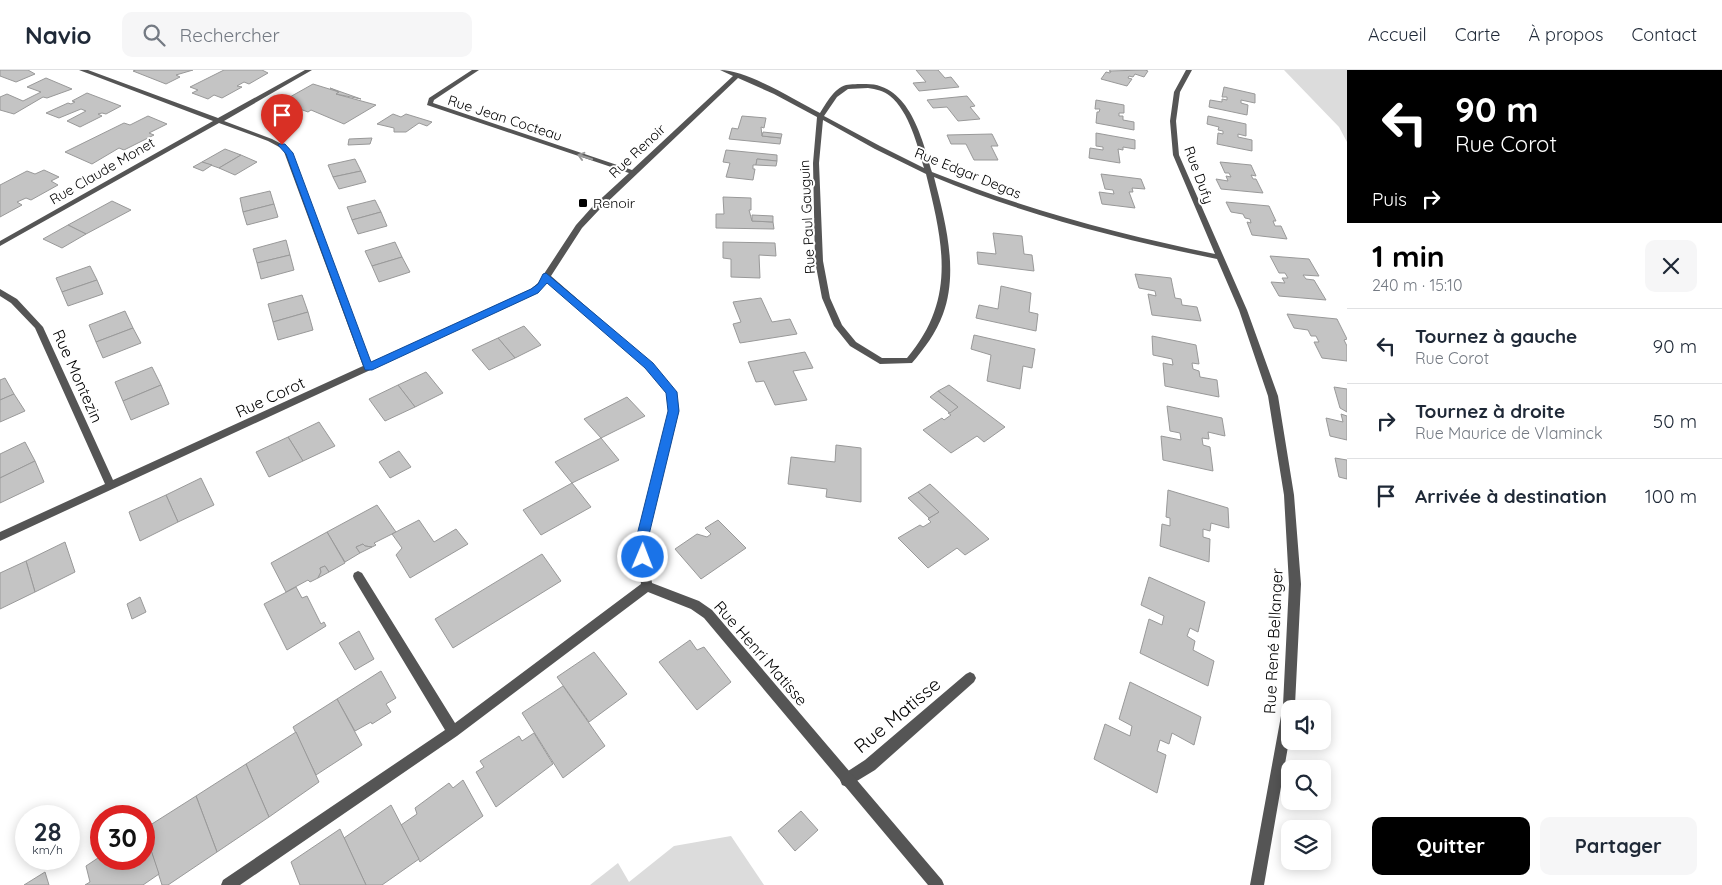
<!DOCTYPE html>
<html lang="fr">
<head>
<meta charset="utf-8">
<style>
  body { margin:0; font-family:Quicksand,sans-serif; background:#f6f6f7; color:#1f2937; height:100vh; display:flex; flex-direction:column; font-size:19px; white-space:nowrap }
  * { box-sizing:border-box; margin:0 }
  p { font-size:16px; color:#747a83 }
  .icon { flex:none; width:28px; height:28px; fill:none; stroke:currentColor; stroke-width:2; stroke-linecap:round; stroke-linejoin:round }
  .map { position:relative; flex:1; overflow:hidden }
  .panel { display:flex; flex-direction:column; background:#fff; width:375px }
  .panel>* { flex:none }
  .top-card { background:#000; color:#fff; overflow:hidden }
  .fabs { position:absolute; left:1281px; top:630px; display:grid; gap:10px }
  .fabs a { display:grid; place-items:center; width:50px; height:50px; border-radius:10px; background:#fff; box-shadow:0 2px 12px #0003; font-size:25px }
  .speed { position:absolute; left:15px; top:735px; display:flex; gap:10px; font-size:25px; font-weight:700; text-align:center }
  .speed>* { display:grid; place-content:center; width:65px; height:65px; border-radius:50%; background:#fff; box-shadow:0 2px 12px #0003; line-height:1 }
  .speed small { font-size:12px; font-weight:400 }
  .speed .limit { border:8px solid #d22; background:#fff; color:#111 }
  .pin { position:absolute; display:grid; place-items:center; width:42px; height:42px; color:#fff; margin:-51px -21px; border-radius:50% 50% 50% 0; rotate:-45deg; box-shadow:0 0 5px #0007 }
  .pin .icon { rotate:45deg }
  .me { position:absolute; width:55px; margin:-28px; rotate:1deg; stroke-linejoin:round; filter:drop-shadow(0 0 4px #0008) }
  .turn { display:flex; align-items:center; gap:18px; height:105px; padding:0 25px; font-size:22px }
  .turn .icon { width:65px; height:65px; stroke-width:2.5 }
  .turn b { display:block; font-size:35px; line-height:42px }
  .then { display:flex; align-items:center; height:48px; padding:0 25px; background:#0003; gap:10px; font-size:19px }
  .round { display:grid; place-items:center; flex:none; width:52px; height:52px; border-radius:10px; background:#f6f6f7 }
  .head { display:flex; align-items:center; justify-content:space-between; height:85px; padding:0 25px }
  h1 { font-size:30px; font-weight:800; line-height:38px; color:#000 }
  .action { display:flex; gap:10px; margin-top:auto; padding:10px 25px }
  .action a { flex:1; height:58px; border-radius:10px; background:#000; color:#fff; font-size:20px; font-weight:800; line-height:58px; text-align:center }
  .action a+a { background:#f6f6f7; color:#1f2937 }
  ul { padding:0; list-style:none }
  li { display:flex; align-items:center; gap:15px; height:75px; padding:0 25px; border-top:1px solid #e0e1e3 }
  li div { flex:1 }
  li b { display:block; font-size:19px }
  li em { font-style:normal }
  header { display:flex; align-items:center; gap:30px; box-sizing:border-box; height:70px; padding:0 25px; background:#fff; border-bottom:1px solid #e0e1e3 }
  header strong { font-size:24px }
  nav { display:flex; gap:28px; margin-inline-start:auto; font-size:18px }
  .search { width:350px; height:45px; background:#f6f6f7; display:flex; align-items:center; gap:12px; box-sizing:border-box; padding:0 18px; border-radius:10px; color:#747a83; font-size:19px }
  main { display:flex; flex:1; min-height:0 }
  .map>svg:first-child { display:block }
  .green { fill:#dcdcdc }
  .building { fill:#c4c4c4; stroke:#999 }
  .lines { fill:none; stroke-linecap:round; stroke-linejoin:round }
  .service { fill:#555; fill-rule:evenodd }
  .minor { fill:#555; fill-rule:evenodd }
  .oneway { stroke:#999 }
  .route { fill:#1a73e8; stroke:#114b97 }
  .poi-dot { fill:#000; stroke:#fff; stroke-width:2 }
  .labels { text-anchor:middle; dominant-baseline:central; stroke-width:4; stroke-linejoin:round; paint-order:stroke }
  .far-street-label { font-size:14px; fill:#000; stroke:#fff }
  .far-poi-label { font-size:14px; fill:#000; stroke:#fff; text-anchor:start }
  .street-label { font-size:16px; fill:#000; stroke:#fff }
  .near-street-label { font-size:19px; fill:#000; stroke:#fff }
</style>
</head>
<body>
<header>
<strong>Navio</strong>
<div class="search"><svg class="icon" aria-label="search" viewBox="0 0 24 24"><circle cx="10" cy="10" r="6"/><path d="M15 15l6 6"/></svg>Rechercher</div>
<nav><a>Accueil</a><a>Carte</a><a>À propos</a><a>Contact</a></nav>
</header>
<main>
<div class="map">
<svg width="1347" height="815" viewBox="0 0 1347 815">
  <rect width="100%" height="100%" fill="#fff"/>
  <g class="green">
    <polygon points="1284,0 1347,0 1347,72 1339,57"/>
    <polygon points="731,766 764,815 590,815 618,793 629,812 674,776"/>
  </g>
  <g class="building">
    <polygon points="0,0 28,0 35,4 16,12 0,6"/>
    <polygon points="136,0 193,0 176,5 180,7 166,14 133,1"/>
    <polygon points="224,0 262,0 268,3 249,14 244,12 237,16 242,17 222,28 214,25 208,29 192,23 198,20 190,17"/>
    <polygon points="916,0 938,0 945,8 951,7 959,17 919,21 913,13 926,12"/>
    <polygon points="1109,1 1145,0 1148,1 1144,7 1135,4 1133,7 1129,6 1128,8 1132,9 1127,16 1101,9 1106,2 1110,3 1111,1"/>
    <polygon points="46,8 72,19 47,28 43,27 14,44 0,40 0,27 7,24 23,31 41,22 27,17"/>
    <polygon points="313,14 339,22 336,24 376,35 344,54 311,40 308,42 281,32"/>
    <polygon points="1224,17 1255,24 1255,33 1241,30 1241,33 1248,35 1247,45 1209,37 1210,30 1222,32 1222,29 1227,30 1227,27 1222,27"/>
    <polygon points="330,18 361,29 336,24 339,22"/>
    <polygon points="87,23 121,36 106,44 102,43 98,44 102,46 80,57 67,51 86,41 81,39 59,48 46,43 68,33 71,34 75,32 72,31"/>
    <polygon points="967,26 975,36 970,37 980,49 958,51 947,37 933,38 927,30"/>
    <polygon points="1096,30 1124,35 1124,43 1119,43 1119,46 1123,46 1123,50 1134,52 1134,60 1096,53 1097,42 1099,42 1100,39 1095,39"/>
    <polygon points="393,44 401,47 406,44 432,52 427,56 419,53 406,62 394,62 394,58 377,54"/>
    <polygon points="148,46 167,54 149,63 154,65 124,80 119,78 92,94 65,82 124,53 130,55"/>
    <polygon points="742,46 766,48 764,58 761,57 762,66 781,68 780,74 729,69 732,58 738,59"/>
    <polygon points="1208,46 1246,54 1246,66 1238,64 1238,67 1252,70 1252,81 1217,74 1218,63 1223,64 1223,61 1218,60 1219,57 1207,54"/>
    <polygon points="763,62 782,64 781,68 762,66"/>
    <polygon points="1096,63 1135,70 1135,79 1123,77 1123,80 1118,79 1120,93 1089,88 1090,78 1103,80 1103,77 1096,76"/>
    <polygon points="992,64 998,76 991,76 998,90 974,90 966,74 951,74 947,65"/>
    <polygon points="372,68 370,74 348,75 349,69"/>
    <polygon points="225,79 241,85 219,98 202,92"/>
    <polygon points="726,80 777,85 777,91 757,89 756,95 753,95 753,99 755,99 753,110 726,107 730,93 723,92"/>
    <polygon points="241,85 257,92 235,105 219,98"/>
    <polygon points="355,89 361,101 333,107 328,95"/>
    <polygon points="757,89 777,91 776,96 756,95"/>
    <polygon points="202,92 212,95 203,101 193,97"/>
    <polygon points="1220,92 1251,95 1256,106 1251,105 1253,109 1256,109 1263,123 1221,119 1216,109 1228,111 1226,106 1231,107 1229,103 1225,103"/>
    <polygon points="44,100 59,107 51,111 58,115 31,130 26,128 17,132 22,135 0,147 0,115 27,101 35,104"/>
    <polygon points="361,101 366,112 339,119 333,107"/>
    <polygon points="1101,104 1141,109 1145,119 1132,118 1133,122 1129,122 1135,138 1102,134 1099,122 1114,124 1113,120 1105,119"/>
    <polygon points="270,121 274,134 243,142 240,128"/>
    <polygon points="723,127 751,128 751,140 749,140 752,151 773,152 774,159 716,158 716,144 724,144"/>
    <polygon points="375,130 381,142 352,150 347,137"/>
    <polygon points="112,131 131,140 86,164 68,155"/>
    <polygon points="1226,132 1269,136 1276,151 1273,151 1275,156 1281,156 1287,169 1252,165 1247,152 1251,153 1250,149 1245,148 1243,144 1231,142"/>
    <polygon points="274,134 278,147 247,155 243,142"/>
    <polygon points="381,142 387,156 358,164 352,150"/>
    <polygon points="752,145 773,146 773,152 752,151"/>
    <polygon points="68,155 86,164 62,178 43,169"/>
    <polygon points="993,163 1022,166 1024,184 1032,185 1034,201 978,194 977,182 996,184"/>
    <polygon points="286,170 290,185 257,193 253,179"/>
    <polygon points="395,172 402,187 372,196 365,181"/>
    <polygon points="723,172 775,173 776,186 759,185 760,208 731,207 731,189 723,188"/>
    <polygon points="290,185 294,200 261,209 257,193"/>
    <polygon points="1270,186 1309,189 1319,206 1303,205 1306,209 1314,210 1326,230 1279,226 1271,212 1285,213 1282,208 1288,208 1285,203 1279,203"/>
    <polygon points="402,187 410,202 379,212 372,196"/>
    <polygon points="90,196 97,210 62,222 56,208"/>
    <polygon points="1135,204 1171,208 1175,228 1181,229 1182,235 1197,237 1201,251 1152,245 1148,224 1156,226 1155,221 1139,218"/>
    <polygon points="97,210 103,224 68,236 62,222"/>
    <polygon points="1001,216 1031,223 1029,242 1038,244 1036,261 976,248 979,235 998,239"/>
    <polygon points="302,225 308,242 273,252 268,234"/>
    <polygon points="761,228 772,252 790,249 797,264 740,273 733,254 741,252 733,232"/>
    <polygon points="125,241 133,258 96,272 89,255"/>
    <polygon points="308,242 313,260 278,270 273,252"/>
    <polygon points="1287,244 1337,249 1347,269 1344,270 1347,276 1347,291 1322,288 1314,272 1319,272 1316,266 1311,266 1308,260 1294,258"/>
    <polygon points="524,256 541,275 515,288 498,268"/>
    <polygon points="133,258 141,273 103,288 96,272"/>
    <polygon points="974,265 1035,279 1032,298 1023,296 1020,319 987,311 991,285 971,279"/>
    <polygon points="1152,266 1196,275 1199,294 1192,293 1193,299 1199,301 1200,307 1217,310 1219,327 1165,316 1163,293 1173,295 1172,289 1153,285"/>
    <polygon points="498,268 515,288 489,300 472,280"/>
    <polygon points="805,282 813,298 793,301 807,330 775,335 764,311 756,312 748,292"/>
    <polygon points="152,297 161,315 123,331 115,312"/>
    <polygon points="426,302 443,323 415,337 398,315"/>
    <polygon points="5,308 14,324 0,330 0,310"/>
    <polygon points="161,315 169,334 131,350 123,331"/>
    <polygon points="398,315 415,337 385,351 369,329"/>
    <polygon points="949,315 1005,357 984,372 977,366 951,383 923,360 942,348 944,350 951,345 948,343 958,337 938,321"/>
    <polygon points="1334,317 1347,319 1347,342 1340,338"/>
    <polygon points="938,321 958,337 950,343 930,327"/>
    <polygon points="14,324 25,341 0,352 0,330"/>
    <polygon points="627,327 645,346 601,368 584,349"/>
    <polygon points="1167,336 1222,348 1225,366 1208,362 1209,369 1202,368 1203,375 1210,377 1213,401 1163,390 1161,366 1181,370 1180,363 1170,361"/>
    <polygon points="1341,344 1347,346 1347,370 1330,366 1326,348 1343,352"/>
    <polygon points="319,352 335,376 303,391 288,367"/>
    <polygon points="288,367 303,391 269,407 256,382"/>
    <polygon points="601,368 619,390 572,413 555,392"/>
    <polygon points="25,372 35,391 0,408 0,384"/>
    <polygon points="836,375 861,378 861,432 826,427 827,419 788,414 791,387 835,392"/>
    <polygon points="399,381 411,397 390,408 379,392"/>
    <polygon points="1335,388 1347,390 1347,409 1339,407"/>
    <polygon points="35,391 44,412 0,433 0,408"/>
    <polygon points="201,408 214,435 178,452 166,425"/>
    <polygon points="572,413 591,437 541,465 523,440"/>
    <polygon points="930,414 989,469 965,485 957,478 928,498 898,468 920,455 923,457 931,452 928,449 939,442 918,422"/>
    <polygon points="1168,420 1228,438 1229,458 1211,453 1210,461 1203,459 1203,467 1210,469 1209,492 1160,476 1162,454 1170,456 1170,448 1166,447"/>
    <polygon points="918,422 939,442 929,448 908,428"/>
    <polygon points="166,425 178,452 140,471 129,442"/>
    <polygon points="377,435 396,462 374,473 376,475 372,477 365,476 363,474 356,477 360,483 345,492 327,462"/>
    <polygon points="419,450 434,472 456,459 468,474 410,508 396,485 402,478 392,464"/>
    <polygon points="718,450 746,478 701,509 675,479 697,464 707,467 711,464 705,458"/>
    <polygon points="327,462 345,493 329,502 325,496 320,498 321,502 318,508 310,512 308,510 286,522 271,493"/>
    <polygon points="65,472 75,502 35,522 26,491"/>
    <polygon points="363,474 365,476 372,477 360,483 356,477"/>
    <polygon points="542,484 561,511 453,578 435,549"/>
    <polygon points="26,491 35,522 0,539 0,503"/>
    <polygon points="325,496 329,502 318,508 321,502 320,498"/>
    <polygon points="1149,507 1205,532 1198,562 1190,558 1187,566 1195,571 1193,580 1214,591 1208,616 1140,583 1149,549 1162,555 1164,546 1141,535"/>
    <polygon points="296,517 302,528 307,526 321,554 324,552 326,556 287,580 264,534"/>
    <polygon points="140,527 146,542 132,549 127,534"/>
    <polygon points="359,561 374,589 355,600 339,573"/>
    <polygon points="690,570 697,580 704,577 731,612 697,640 659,592"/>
    <polygon points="594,582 627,624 589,652 557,607"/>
    <polygon points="381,601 396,628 386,634 391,642 372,654 371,652 355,661 337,629"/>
    <polygon points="1130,612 1201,647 1194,675 1172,663 1169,674 1160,670 1157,681 1166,685 1157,723 1094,689 1105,654 1130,666 1132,656 1119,649"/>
    <polygon points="563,616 605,676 563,708 522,643"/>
    <polygon points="337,629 362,675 316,705 293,657"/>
    <polygon points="296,662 319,712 269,747 246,694"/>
    <polygon points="534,663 553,694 496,737 476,702 484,697 480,691 519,666 522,671"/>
    <polygon points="246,694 269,747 217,782 196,726"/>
    <polygon points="463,710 483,746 420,792 401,755 417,744 415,738 449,713 453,718"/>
    <polygon points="196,726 217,782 168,815 162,815 144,759"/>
    <polygon points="391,735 419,789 382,815 366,815 344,768"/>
    <polygon points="801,741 818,760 795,781 778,761"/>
    <polygon points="144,759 159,804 143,815 85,815 90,812 86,796 101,786 101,789 144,789"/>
    <polygon points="340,759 366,815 300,815 291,792"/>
    <polygon points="45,802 49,815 24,815"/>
  </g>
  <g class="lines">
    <polygon class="service" points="970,602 974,604 976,608 974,612 875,700 847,717 842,715 840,710 842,705 865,690 966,604"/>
    <path class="minor" d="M79,0H88L218,48L305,0H312L224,51L272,69L289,78L370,293L531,219L538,213L576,155L593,136L629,103L427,35L429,28L472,0H479L434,30L433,33L632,100L733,6L720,0C747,0 795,30 820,43C826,34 834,18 846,15C851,14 859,14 865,14C909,13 922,68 932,102C1024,139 1118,164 1215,184L1173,85L1170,51L1174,22L1186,0H1192L1180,22L1176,51L1179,85L1247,240L1278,326L1294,425L1301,514L1295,635L1294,639H1290V665L1264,815H1250L1283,635L1289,514L1284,425L1268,326L1239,240L1217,189C1120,169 1025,145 934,107C945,150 959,201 943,244C936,263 924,279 912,293L880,294L850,276L834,256L822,228L815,191L813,93L817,47L774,24L738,8L599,140L582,158L551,206L652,294L676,322L679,341L646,473L652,513L699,531L712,540L942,810L944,815H928L704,548L691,539L648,522L457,666L240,815H221L223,810L445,660L354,509L353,506L354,503L358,501L362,503L455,653L641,514L636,473L669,341L667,323L646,298L547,211L537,223L0,471V462L105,414L35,258L11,233L0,226V219L17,229L43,257L113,410L363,296L283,79L268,71L219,53L0,176V171L213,51ZM868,18C876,19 884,21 890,26C909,41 918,77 924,98L880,76L824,46L837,27L848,19ZM823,50L875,79L926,104C943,173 957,229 907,288H882L856,272L842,255L830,228L823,191L819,93Z"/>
  </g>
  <defs><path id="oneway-shaft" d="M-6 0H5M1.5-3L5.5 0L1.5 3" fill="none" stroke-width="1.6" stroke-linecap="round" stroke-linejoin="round" transform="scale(1.25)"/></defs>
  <use class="oneway" href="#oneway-shaft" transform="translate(585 87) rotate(-162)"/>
  <polygon class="route" points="279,74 285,74 293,83 371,292 531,219 538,214 543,204 546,203 653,293 677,322 679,341 647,473 649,487 648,491 639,491 635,473 668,341 666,323 645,298 547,213 538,223 372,300 365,300 286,84 278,75"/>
  <rect class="poi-dot" x="578" y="128" width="10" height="10" rx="2.5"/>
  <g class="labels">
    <g class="far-street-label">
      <text transform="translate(505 48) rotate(18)">Rue Jean Cocteau</text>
      <text transform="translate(637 81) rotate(-43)">Rue Renoir</text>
      <text transform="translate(102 101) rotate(-30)">Rue Claude Monet</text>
      <text transform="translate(968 103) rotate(22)">Rue Edgar Degas</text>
      <text transform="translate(1199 105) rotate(70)">Rue Dufy</text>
      <text transform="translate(807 147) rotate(-93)">Rue Paul Gauguin</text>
    </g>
    <g class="far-poi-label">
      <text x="593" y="133">Renoir</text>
    </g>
    <g class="street-label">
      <text transform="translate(78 306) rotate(66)">Rue Montezin</text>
      <text transform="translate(270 327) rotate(-25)">Rue Corot</text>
      <text transform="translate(1273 571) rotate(-87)">Rue René Bellanger</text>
      <text transform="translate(761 583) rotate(49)">Rue Henri Matisse</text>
    </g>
    <g class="near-street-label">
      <text transform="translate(897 645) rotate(-40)">Rue Matisse</text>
    </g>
  </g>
</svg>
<div class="fabs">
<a><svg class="icon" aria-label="sound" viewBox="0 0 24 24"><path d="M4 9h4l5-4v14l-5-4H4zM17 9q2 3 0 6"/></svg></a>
<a><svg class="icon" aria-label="search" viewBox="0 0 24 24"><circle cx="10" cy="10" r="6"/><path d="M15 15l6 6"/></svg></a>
<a><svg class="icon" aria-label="layers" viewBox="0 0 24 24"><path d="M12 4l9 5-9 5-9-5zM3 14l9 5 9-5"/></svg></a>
</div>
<div class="speed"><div>28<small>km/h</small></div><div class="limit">30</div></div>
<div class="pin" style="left:282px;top:75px;background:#d93025"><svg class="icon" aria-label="arrive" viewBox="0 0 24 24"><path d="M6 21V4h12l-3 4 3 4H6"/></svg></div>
<svg class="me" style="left:643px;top:487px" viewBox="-20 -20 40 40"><circle r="17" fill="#1a73e8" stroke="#fff" stroke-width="3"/><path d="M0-11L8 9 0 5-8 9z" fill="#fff"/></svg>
</div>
<section class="panel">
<div class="top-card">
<div class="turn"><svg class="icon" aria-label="left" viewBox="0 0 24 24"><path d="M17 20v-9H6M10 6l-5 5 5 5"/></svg><div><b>90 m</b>Rue Corot</div></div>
<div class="then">Puis<svg class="icon" aria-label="right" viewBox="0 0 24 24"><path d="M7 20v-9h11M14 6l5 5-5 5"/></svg></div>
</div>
<div class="head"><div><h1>1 min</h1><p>240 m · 15:10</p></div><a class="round"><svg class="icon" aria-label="close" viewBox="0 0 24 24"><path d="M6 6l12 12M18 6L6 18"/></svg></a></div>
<ul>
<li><svg class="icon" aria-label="left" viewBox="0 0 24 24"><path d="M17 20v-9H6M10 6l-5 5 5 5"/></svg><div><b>Tournez à gauche</b><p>Rue Corot</p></div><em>90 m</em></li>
<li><svg class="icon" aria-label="right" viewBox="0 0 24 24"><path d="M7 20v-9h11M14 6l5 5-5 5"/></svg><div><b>Tournez à droite</b><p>Rue Maurice de Vlaminck</p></div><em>50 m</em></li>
<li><svg class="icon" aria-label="arrive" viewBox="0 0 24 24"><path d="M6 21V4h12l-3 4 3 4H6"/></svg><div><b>Arrivée à destination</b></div><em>100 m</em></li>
</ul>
<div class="action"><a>Quitter</a><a>Partager</a></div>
</section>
</main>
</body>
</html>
